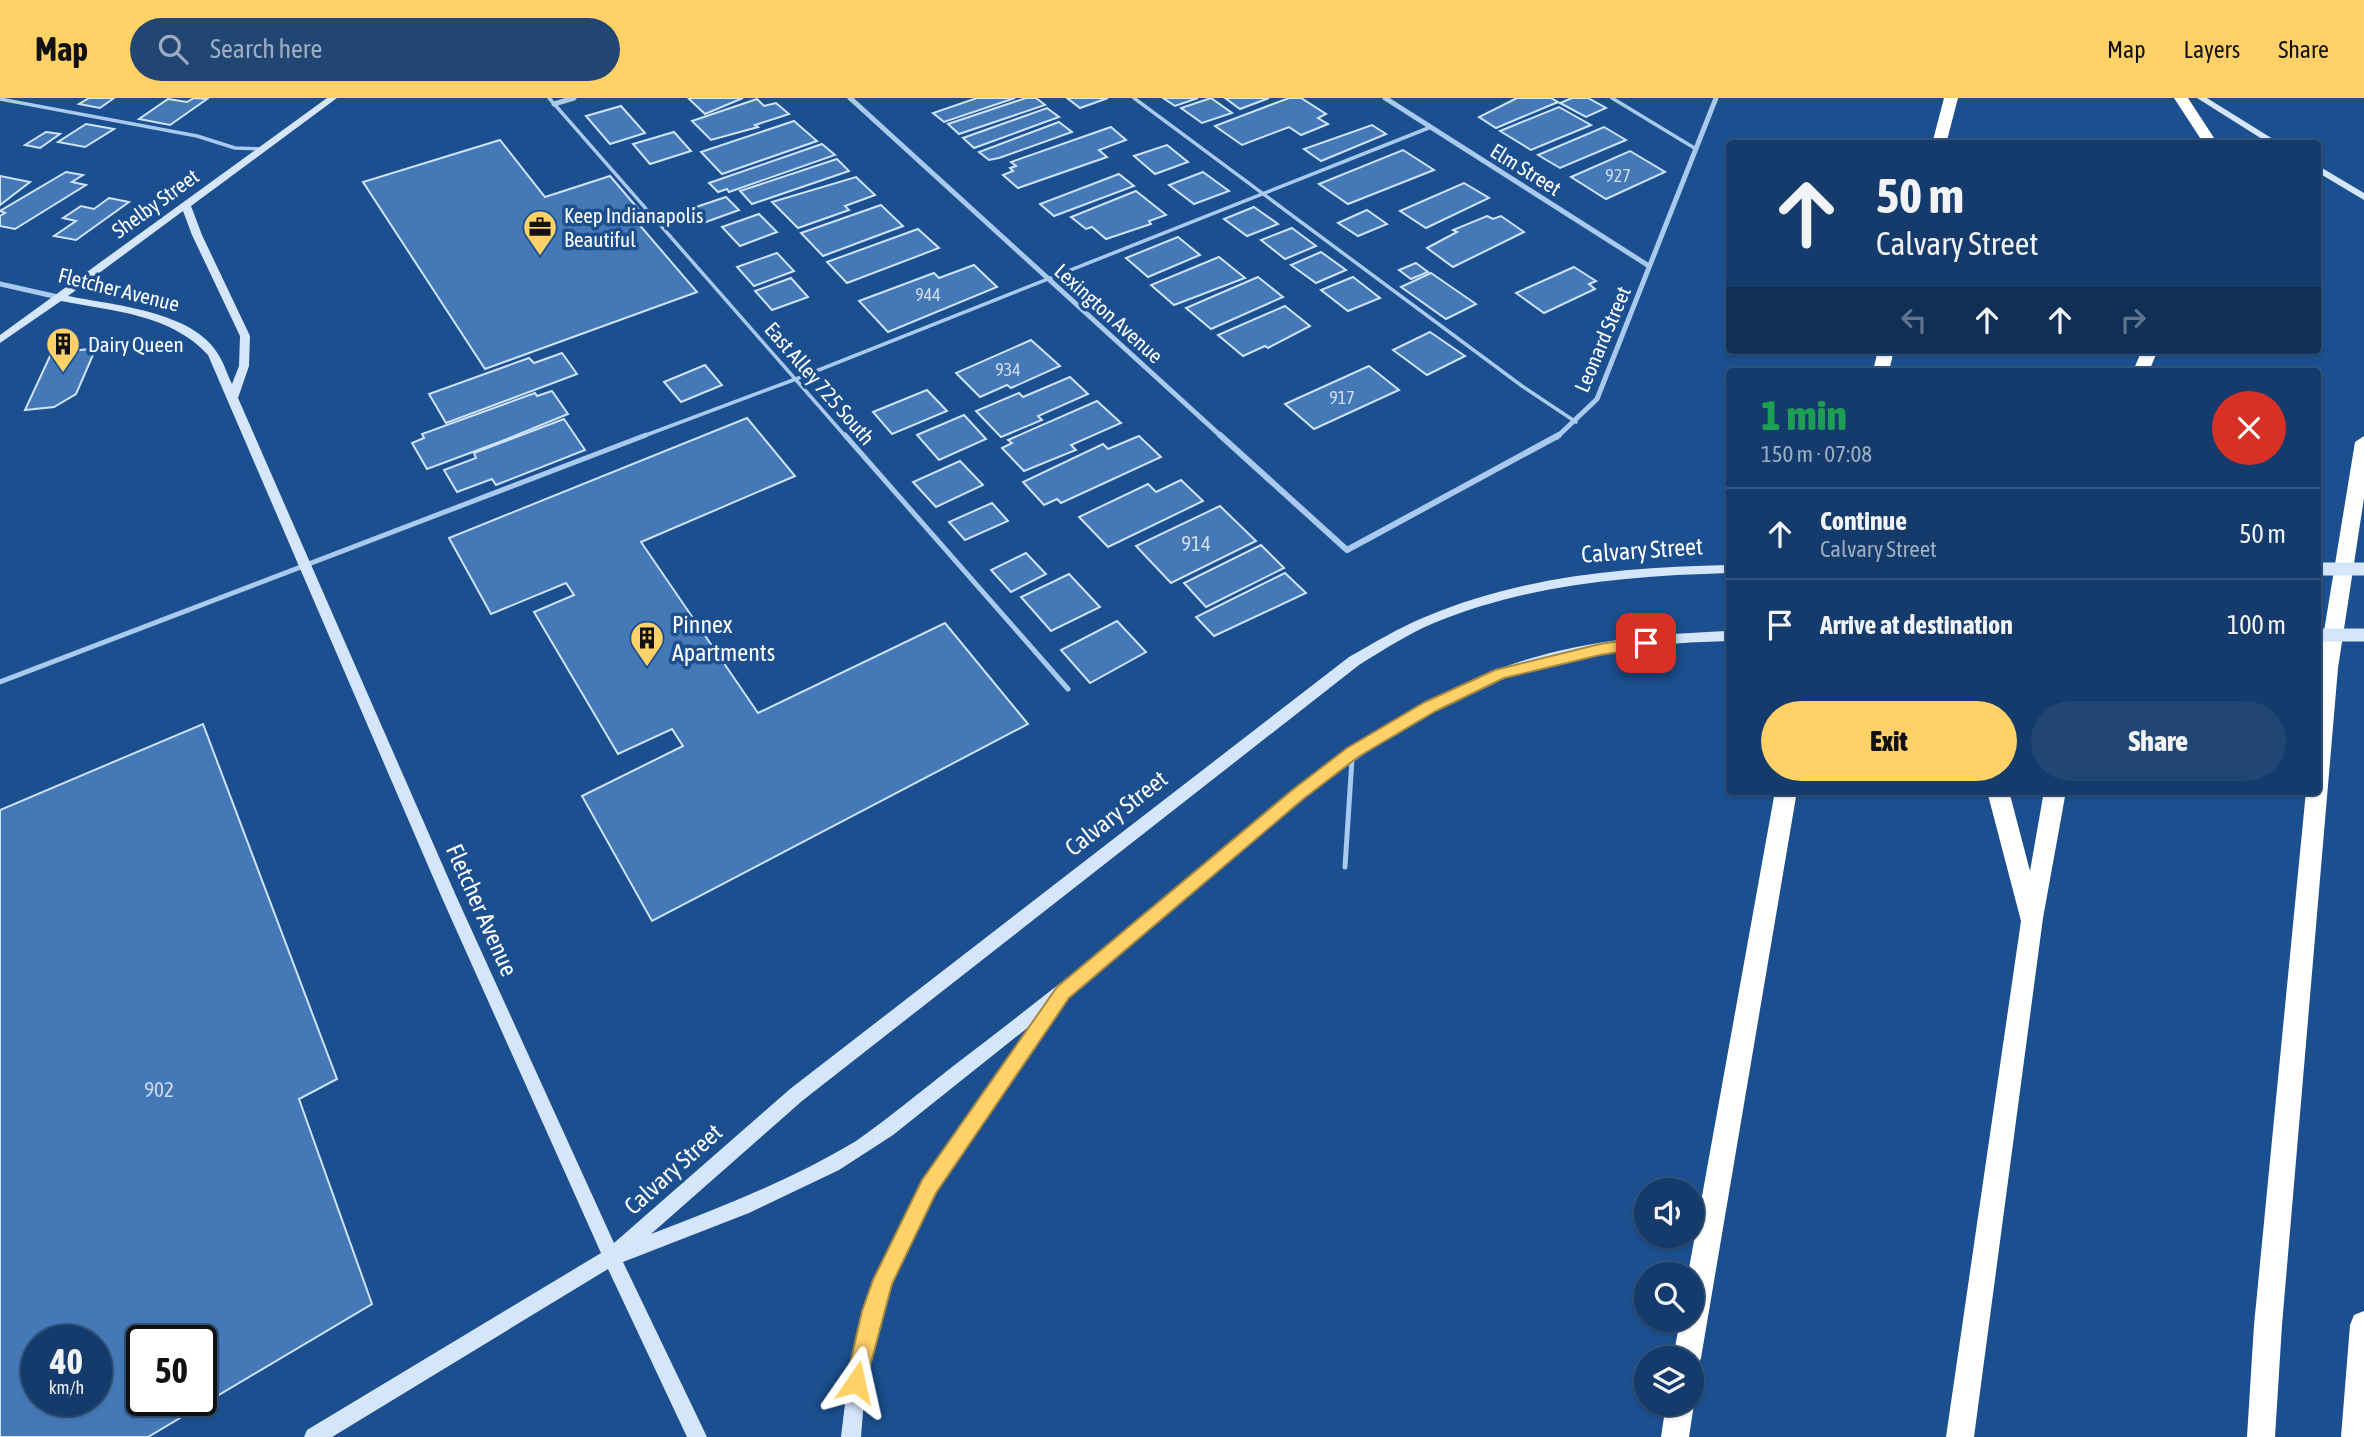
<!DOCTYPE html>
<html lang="en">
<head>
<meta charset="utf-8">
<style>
  body { margin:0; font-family:"Asap Condensed",sans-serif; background:#214673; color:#f1f3f6; height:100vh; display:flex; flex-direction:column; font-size:26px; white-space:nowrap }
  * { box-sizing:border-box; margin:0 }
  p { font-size:23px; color:#9dadc1 }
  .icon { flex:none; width:38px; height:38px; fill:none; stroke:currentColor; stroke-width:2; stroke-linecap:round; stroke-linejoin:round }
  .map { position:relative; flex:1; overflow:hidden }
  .panel { position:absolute; left:1726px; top:270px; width:595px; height:427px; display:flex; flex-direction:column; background:#143b6b; border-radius:7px; box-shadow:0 2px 5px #0004,0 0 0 2px #33557e }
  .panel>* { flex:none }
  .hud { position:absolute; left:1726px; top:42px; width:595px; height:214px; border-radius:7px; box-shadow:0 2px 5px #0004,0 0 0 2px #33557e; background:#143b6b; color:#f1f3f6; overflow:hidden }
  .fabs { position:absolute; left:1634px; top:1080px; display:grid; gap:14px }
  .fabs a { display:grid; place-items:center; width:70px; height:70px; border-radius:50%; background:#143b6b; box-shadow:0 2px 5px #0004,0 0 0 2px #33557e; font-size:35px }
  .speed { position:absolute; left:21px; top:1227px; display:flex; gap:14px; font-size:35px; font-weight:700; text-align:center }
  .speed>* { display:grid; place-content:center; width:91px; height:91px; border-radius:50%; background:#143b6b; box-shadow:0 2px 5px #0004,0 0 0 2px #33557e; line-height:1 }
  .speed small { font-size:18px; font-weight:400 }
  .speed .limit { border:4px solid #111; border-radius:10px; background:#fff; color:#111 }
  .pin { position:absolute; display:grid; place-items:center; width:60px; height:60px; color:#fff; margin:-30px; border-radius:14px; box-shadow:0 4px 10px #0006 }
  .me { position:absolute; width:77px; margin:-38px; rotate:11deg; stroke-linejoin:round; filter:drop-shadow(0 0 5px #0008) }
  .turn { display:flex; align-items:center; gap:24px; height:147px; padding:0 35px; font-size:32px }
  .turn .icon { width:91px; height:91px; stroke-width:2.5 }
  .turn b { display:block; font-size:49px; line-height:60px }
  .lanes { display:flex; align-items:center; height:66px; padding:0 35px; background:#0003; justify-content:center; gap:35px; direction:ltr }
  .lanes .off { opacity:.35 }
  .round { display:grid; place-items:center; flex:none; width:74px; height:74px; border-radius:37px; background:#214673 }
  .head { display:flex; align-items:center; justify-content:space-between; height:119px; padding:0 35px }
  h1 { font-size:42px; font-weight:800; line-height:52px; color:#1e9e55 }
  .cta { display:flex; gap:14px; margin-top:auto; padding:14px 35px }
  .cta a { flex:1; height:80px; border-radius:42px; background:#ffd166; color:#111; font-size:28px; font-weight:800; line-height:80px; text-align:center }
  .cta a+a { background:#214673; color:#f1f3f6 }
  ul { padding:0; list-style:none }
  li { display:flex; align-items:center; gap:21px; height:91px; padding:0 35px; border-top:2px solid #33557e }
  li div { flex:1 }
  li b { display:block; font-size:26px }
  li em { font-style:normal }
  header { display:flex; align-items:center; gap:42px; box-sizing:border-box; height:98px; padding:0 35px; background:#ffd166; color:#111 }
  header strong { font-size:33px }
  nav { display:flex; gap:38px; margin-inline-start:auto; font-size:24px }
  .search { width:490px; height:63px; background:#214673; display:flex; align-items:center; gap:18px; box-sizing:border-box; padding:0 24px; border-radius:38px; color:#9dadc1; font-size:26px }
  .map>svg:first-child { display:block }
  .building { fill:#4478b7; stroke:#cfe3fa; stroke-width:2; fill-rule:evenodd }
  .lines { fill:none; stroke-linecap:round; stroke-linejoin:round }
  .lane-far1 { stroke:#a9c9ee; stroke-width:3.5 }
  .lane { stroke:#a9c9ee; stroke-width:5 }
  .street-far1 { stroke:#a9c9ee; stroke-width:5 }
  .street { stroke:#a9c9ee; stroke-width:6 }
  .secondary { fill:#d6e6fa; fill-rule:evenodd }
  .highway { fill:#fff; fill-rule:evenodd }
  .secondary-bridge { stroke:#d6e6fa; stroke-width:13 }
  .route { fill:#ffd166; stroke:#a68842; stroke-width:2 }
  .labels { text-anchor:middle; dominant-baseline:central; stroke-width:7; stroke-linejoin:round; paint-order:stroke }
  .far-number-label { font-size:18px; fill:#d0dded }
  .far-street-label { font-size:21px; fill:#fff; stroke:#1b4f8f }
  .far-poi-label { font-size:21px; fill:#fff; stroke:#1b4f8f; text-anchor:start }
  .number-label { font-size:21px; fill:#d0dded }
  .street-label { font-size:24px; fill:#fff; stroke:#1b4f8f }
  .poi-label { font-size:24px; fill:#fff; stroke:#1b4f8f; text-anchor:start }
</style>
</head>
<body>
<header>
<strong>Map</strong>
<div class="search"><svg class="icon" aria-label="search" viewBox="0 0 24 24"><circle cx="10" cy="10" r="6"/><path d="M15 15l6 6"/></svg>Search here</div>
<nav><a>Map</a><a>Layers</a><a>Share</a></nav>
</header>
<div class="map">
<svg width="2364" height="1339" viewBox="0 0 2364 1339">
  <rect width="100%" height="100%" fill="#1b4f8f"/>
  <g class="building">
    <polygon points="89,0 114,0 100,10 79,6"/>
    <polygon points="194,0 207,1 170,27 139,21 168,1 187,4"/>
    <polygon points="743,0 705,16 689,1 692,0"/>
    <polygon points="977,0 1015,0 944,24 933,15"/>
    <polygon points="1026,0 1036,0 1045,7 959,36 948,26"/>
    <polygon points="1067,0 1108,0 1080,10"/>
    <polygon points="1163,0 1198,0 1175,8"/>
    <polygon points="1211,0 1232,15 1202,25 1181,10"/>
    <polygon points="1225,0 1269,0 1240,11"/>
    <polygon points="1289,0 1301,0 1326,16 1318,20 1328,26 1301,37 1289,29 1242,47 1215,28"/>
    <polygon points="1517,0 1551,0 1558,4 1496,30 1479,19"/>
    <polygon points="1572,0 1588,0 1606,10 1586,19 1560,5"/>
    <polygon points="757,1 764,8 776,5 789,16 755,27 758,29 711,42 692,23"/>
    <polygon points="621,8 645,35 610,46 586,18"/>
    <polygon points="1559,9 1591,27 1531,52 1500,33"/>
    <polygon points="1047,10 1059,19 974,50 963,40"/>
    <polygon points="794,23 817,43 722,76 701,54"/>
    <polygon points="1059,24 1072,34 999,60 989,62 979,54"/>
    <polygon points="86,26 114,31 85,49 58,44"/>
    <polygon points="1372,27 1386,36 1321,63 1304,51"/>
    <polygon points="1111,29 1126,42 1099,52 1107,59 1018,90 1003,77 1013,73 1010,70 1016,68 1011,64"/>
    <polygon points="1604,29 1626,42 1560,70 1538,57"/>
    <polygon points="46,34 60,36 40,50 25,47"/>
    <polygon points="674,34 691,53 650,66 633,46"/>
    <polygon points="500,42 545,99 610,78 647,121 637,124 697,194 485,271 363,84"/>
    <polygon points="822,46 835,57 729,94 727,91 718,94 709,85"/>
    <polygon points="1167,47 1188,64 1155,76 1134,58"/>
    <polygon points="1403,52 1434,72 1348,106 1319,86"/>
    <polygon points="1630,53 1665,74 1606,101 1571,79"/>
    <polygon points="837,61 849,73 752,106 740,93"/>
    <polygon points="66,74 83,77 72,84 86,87 15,131 0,128 0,118 5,115 0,113"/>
    <polygon points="1203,74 1229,93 1194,106 1169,87"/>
    <polygon points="1119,76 1134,88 1054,118 1040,106"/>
    <polygon points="0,78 30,84 0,107"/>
    <polygon points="856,79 875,97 845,108 849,112 798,130 772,104"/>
    <polygon points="1464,85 1489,100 1426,130 1400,113"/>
    <polygon points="1136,93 1166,117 1149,123 1151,126 1106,141 1092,129 1086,131 1071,119"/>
    <polygon points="726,99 739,112 703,125 690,111"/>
    <polygon points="109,100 129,104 76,142 54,138 76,123 63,120 81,108 94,111"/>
    <polygon points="881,107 903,128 823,158 801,135"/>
    <polygon points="1254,109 1278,126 1247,138 1224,121"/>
    <polygon points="1367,112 1387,126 1358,138 1338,125"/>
    <polygon points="759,116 777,134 740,148 722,129"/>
    <polygon points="1487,118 1493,121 1501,118 1524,134 1453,169 1427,150 1457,134 1453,132"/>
    <polygon points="1292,130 1316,148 1285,161 1261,142"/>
    <polygon points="918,131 939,150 847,185 827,164"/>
    <polygon points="1178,139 1200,157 1148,179 1126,160"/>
    <polygon points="1321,154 1346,172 1316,185 1291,167"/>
    <polygon points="777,155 794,173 754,188 737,169"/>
    <polygon points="1219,159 1245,180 1174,207 1151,187"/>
    <polygon points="1416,165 1428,174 1411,181 1399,172"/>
    <polygon points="974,167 997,189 888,234 859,203 934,175 939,180"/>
    <polygon points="1574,169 1596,183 1589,186 1595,191 1544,215 1516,195"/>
    <polygon points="1431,175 1476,206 1446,221 1401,189"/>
    <polygon points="1258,179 1283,199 1211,231 1186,210"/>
    <polygon points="1353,179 1380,200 1348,213 1321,192"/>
    <polygon points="791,180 808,199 772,212 755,193"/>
    <polygon points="1285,208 1310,228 1268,250 1265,248 1243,258 1218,237"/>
    <polygon points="1430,234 1465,258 1427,277 1393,252"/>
    <polygon points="1031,242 1060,268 1011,290 1007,287 980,299 956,275"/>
    <polygon points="96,250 76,296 54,309 25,312 51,256"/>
    <polygon points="562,255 577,276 446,325 429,296 529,260 534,265"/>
    <polygon points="705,267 722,287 681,304 664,284"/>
    <polygon points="1369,268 1399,292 1314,331 1285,306"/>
    <polygon points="1070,279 1088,296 1038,318 1042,322 1001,339 976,313 1019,295 1023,299"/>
    <polygon points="927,292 947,313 892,336 873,314"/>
    <polygon points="552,293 568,316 502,343 427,371 412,345 424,340 422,336 535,295 537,298"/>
    <polygon points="1097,303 1121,325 1071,347 1076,352 1024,373 1002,350 1012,345 1008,342"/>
    <polygon points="964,317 986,341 939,362 917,337"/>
    <polygon points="747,320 795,378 641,444 758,615 945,525 1028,626 652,823 582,698 683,648 672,631 618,656 534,514 574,497 566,485 491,516 449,440"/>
    <polygon points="564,321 585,352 496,387 492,381 457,394 444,372 476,360 474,355"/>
    <polygon points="1139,338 1161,359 1061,405 1057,401 1044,407 1023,384 1103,346 1108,351"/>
    <polygon points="960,363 983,387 936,409 913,384"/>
    <polygon points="1181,382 1203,403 1108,449 1079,419 1148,386 1156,394"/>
    <polygon points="992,405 1008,423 965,442 949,424"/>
    <polygon points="1220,408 1256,443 1171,485 1136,448"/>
    <polygon points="1261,447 1284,470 1206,509 1184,485"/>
    <polygon points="1026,455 1046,476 1011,494 991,472"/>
    <polygon points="1285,475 1306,495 1214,538 1196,519"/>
    <polygon points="1069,476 1100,509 1051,533 1021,499"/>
    <polygon points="1117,523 1146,554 1090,585 1061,552"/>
    <path d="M203,626L337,981L299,1001L372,1206L148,1339H0V712ZM37,1242H96V1302H37ZM142,1242H201V1302H142Z"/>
  </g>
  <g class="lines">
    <g class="lane-far1">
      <polyline points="549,0 846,339"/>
      <polyline points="1134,0 1522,288 1576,324"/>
      <polyline points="1612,0 1696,51"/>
      <polyline points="0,1 197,38 235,50 263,51"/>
      <polyline points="641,339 796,281 1431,29"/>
    </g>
    <g class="lane">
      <polyline points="845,337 1068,591"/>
      <polyline points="0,584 646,337"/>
      <polyline points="1345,769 1352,661"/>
    </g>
    <g class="street-far1">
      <polyline points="850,0 1222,339"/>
      <polyline points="1385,0 1649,168"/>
      <polyline points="554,6 574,0"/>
      <polyline points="0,186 58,199"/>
      <polyline points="1557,339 1597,301 1716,0"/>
    </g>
    <polyline class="street" points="1220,337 1347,452 1559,337"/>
    <g class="secondary">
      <path d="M327,0H337L191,108L202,137L250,238L249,268L238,300L457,800L614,1145L790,991L1349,559C1374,545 1398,530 1425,519C1522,478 1625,469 1729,467V475C1628,478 1528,486 1434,525C1408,536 1383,552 1359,567L802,1003L651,1136C722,1109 791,1082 856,1043C889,1020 920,994 952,969C1023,915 1094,859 1163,802C1265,715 1365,625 1491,574C1566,544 1649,536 1729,533V543C1653,545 1576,553 1505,580C1393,622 1301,702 1211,778C1162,821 1111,863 1060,904L1062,908L1060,913C992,1008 916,1106 881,1219C868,1258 864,1298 861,1339H841C846,1298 850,1257 863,1218C898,1110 965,1018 1031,927L893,1037L839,1072L749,1115L623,1164L707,1339H687L608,1171L332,1339H304L307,1332L601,1155L442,800L208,257C171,216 112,213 61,203L0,245V237ZM183,113L192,137L240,238L239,268L232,286C227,276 224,265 218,256C193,213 112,207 68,198Z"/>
      <polygon points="2197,0 2207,0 2281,46 2270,46"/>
      <polygon points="2317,67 2364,95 2364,102 2317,74"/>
    </g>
    <g class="highway">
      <polygon points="1944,0 1958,0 1946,46 1932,46"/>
      <polygon points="2174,0 2188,0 2218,46 2204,46"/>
      <polygon points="1878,252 1894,252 1889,273 1873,273"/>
      <polygon points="2142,252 2158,252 2149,273 2133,273"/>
      <polygon points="2364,338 2364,400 2338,570 2282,1227 2275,1339 2247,1339 2254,1227 2306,693 2317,693 2318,570 2355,344"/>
      <polygon points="1775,693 1797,693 1701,1260 1697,1270 1692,1272 1692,1260 1673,1260 1680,1222 1692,1222 1692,1176 1688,1176"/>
      <polygon points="1987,693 2009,693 2030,773 2044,693 2066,693 2043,820 1974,1339 1946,1339 2021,823"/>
      <polygon points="2364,1213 2364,1339 2341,1339 2350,1227 2354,1217"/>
      <polygon points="1692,1301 1694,1306 1689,1339 1661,1339 1666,1306 1692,1306"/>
    </g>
    <g class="secondary-bridge">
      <polyline points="2317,471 2364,471"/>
      <polyline points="2317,537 2364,537"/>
    </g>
  </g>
  <polygon class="route" points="1646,539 1651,541 1651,549 1600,557 1504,580 1436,613 1358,659 1302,702 1069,900 936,1095 892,1186 864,1291 856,1294 849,1291 846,1284 862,1213 873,1182 922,1082 1057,889 1291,693 1347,650 1425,604 1495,572 1600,546"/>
  <defs>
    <g id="office-pin" transform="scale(1.75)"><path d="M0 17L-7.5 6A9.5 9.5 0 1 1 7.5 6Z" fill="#ffd166" stroke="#1b4f8f"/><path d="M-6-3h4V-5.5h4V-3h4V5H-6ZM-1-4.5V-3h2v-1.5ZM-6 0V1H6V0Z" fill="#111"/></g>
    <g id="building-pin" transform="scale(1.75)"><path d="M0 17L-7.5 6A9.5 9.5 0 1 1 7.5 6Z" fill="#ffd166" stroke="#1b4f8f"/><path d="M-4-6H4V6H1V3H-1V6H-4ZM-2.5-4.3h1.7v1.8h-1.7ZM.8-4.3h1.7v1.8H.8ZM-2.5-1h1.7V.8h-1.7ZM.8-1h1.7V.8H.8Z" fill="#111"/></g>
  </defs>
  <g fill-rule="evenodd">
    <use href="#office-pin" x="540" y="129"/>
    <use href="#building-pin" x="63" y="246"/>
    <use href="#building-pin" x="647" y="540"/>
  </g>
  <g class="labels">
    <g class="far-number-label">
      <text x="1618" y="77">927</text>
      <text x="928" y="196">944</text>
      <text x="1008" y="271">934</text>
      <text x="1342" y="299">917</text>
    </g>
    <g class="far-street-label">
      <text transform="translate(1526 71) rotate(32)">Elm Street</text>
      <text transform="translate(155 105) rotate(-36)">Shelby Street</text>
      <text transform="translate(119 191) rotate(14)">Fletcher Avenue</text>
      <text transform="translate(1109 215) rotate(42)">Lexington Avenue</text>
      <text transform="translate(1602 241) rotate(-67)">Leonard Street</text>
      <text transform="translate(820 285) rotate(49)">East Alley 725 South</text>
    </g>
    <g class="far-poi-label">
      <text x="564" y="117">Keep Indianapolis<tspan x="564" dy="24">Beautiful</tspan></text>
      <text x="88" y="246">Dairy Queen</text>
    </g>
    <g class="number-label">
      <text x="1196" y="445">914</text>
      <text x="159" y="991">902</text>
    </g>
    <g class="street-label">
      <text transform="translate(1642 452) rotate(-4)">Calvary Street</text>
      <text transform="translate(1116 715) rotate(-38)">Calvary Street</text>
      <text transform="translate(482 812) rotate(66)">Fletcher Avenue</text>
      <text transform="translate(673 1071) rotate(-42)">Calvary Street</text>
    </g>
    <g class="poi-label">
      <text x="672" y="526">Pinnex<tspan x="672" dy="28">Apartments</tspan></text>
    </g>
  </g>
</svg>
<div class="fabs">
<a><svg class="icon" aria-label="sound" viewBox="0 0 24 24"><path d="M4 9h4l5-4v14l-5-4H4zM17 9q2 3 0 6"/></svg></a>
<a><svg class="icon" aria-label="search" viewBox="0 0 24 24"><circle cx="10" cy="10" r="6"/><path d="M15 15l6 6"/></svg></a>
<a><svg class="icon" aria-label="layers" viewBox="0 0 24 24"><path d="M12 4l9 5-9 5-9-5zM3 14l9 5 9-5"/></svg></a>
</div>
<div class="speed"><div>40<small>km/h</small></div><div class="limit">50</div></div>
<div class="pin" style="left:1646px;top:545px;background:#d93025"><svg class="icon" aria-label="arrive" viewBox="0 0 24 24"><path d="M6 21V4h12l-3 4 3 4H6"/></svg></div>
<svg class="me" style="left:856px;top:1284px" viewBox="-20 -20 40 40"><path d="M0-17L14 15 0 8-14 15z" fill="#ffd166" stroke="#fff" stroke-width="4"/></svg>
<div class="hud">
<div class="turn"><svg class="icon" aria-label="ahead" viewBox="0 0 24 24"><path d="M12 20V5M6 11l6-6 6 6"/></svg><div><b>50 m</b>Calvary Street</div></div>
<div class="lanes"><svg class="icon off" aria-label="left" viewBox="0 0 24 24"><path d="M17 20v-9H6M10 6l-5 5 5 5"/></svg><svg class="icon" aria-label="ahead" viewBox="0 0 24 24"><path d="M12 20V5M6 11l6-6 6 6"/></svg><svg class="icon" aria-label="ahead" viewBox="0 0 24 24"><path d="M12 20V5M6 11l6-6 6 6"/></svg><svg class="icon off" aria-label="right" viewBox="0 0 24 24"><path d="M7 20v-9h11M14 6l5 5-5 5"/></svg></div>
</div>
<section class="panel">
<div class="head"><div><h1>1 min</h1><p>150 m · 07:08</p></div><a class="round" style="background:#d93025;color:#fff"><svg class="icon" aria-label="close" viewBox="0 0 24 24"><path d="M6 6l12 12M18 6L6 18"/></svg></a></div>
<ul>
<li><svg class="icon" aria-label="ahead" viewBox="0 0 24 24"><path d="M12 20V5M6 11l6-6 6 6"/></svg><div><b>Continue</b><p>Calvary Street</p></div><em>50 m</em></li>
<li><svg class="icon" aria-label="arrive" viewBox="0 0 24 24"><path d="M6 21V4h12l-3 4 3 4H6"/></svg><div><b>Arrive at destination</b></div><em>100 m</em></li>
</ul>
<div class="cta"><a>Exit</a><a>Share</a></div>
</section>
</div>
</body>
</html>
